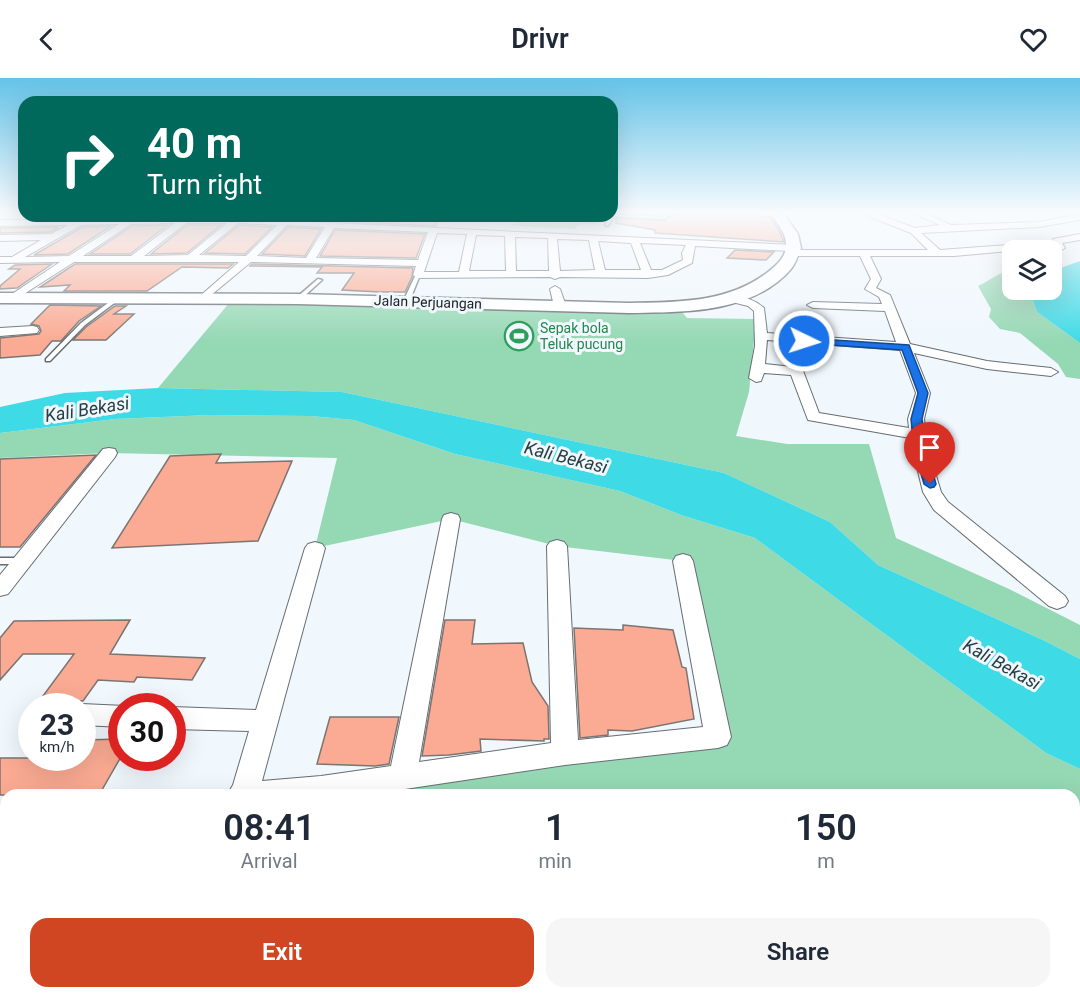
<!DOCTYPE html>
<html lang="en">
<head>
<meta charset="utf-8">
<style>
  body { margin:0; font-family:Roboto,sans-serif; background:#f6f6f7; color:#1f2937; height:100vh; display:flex; flex-direction:column; font-size:22px; white-space:nowrap }
  * { box-sizing:border-box; margin:0 }
  p { font-size:20px; color:#747a83 }
  .icon { flex:none; width:33px; height:33px; fill:none; stroke:currentColor; stroke-width:2; stroke-linecap:round; stroke-linejoin:round }
  .map { position:relative; flex:1; overflow:hidden }
  .panel { position:absolute; left:0px; top:711px; width:1080px; height:210px; display:flex; flex-direction:column; background:#fff; border-radius:18px 18px 0 0; box-shadow:0 6px 24px #0002 }
  .panel>* { flex:none }
  .hud { position:absolute; left:18px; top:18px; width:600px; height:126px; border-radius:18px; box-shadow:0 6px 24px #0002; background:#00695c; color:#fff; overflow:hidden }
  .controls { position:absolute; left:1002px; top:162px; display:grid; gap:12px }
  .controls a { display:grid; place-items:center; width:60px; height:60px; border-radius:12px; background:#fff; box-shadow:0 6px 24px #0002; font-size:30px }
  .speed { position:absolute; left:18px; top:615px; display:flex; gap:12px; font-size:30px; font-weight:700; text-align:center }
  .speed>* { display:grid; place-content:center; width:78px; height:78px; border-radius:50%; background:#fff; box-shadow:0 6px 24px #0002; line-height:1 }
  .speed small { font-size:15px; font-weight:400 }
  .speed .limit { border:9px solid #d22; background:#fff; color:#111 }
  .pin { position:absolute; display:grid; place-items:center; width:51px; height:51px; color:#fff; margin:-62px -26px; border-radius:50% 50% 50% 0; rotate:-45deg; box-shadow:0 0 6px #0007 }
  .pin .icon { rotate:45deg }
  .me { position:absolute; width:66px; margin:-33px; rotate:94deg; stroke-linejoin:round; filter:drop-shadow(0 0 4px #0008) }
  .turn { display:flex; align-items:center; gap:21px; height:126px; padding:0 30px; font-size:27px }
  .turn .icon { width:78px; height:78px; stroke-width:2.5 }
  .turn b { display:block; font-size:42px; line-height:51px }
  .eta { display:flex; justify-content:space-evenly; align-items:center; height:102px; text-align:center }
  .eta b { font-size:36px; font-weight:600; line-height:42px }
  .primary-button { display:flex; gap:12px; margin-top:auto; padding:12px 30px }
  .primary-button a { flex:1; height:69px; border-radius:18px; background:#d04623; color:#fff; font-size:24px; font-weight:600; line-height:69px; text-align:center }
  .primary-button a+a { background:#f6f6f7; color:#1f2937 }
  header { display:flex; justify-content:space-between; align-items:center; height:78px; padding:0 30px; background:#fff; font-size:27px; font-weight:600 }
  .map>svg:first-child { display:block }
  .green { fill:#95d8b4 }
  .water { fill:#3edae6 }
  .building { fill:#fbab93; stroke:#7c7471; stroke-width:1.5 }
  .lines { fill:none; stroke-linecap:round; stroke-linejoin:round }
  .lane-casing { stroke:#666d72; stroke-width:3 }
  .street-casing { stroke:#666d72; stroke-width:2 }
  .primary-casing { stroke:#666d72; stroke-width:3 }
  .lane { fill:#fff; fill-rule:evenodd }
  .street { fill:#fff; fill-rule:evenodd }
  .primary { fill:#fff; fill-rule:evenodd }
  .route { fill:#1a73e8; stroke:#114b97; stroke-width:1.5 }
  .labels { text-anchor:middle; dominant-baseline:central; stroke-width:6; stroke-linejoin:round; paint-order:stroke }
  .far-street-label { font-size:14px; fill:#202325; stroke:#f0f7fd }
  .far-leisure-label { font-size:14px; fill:#27864d; stroke:#f0f7fd; text-anchor:start }
  .water-label { font-size:18px; font-style:italic; fill:#263f41; stroke:#f0f7fd }
</style>
</head>
<body>
<header><svg class="icon" aria-label="back" viewBox="0 0 24 24"><path d="M15 5l-7 7 7 7"/></svg>Drivr<svg class="icon" aria-label="heart" viewBox="0 0 24 24"><path d="M12 20l-8-8c-3-5 5-10 8-4 3-6 11-1 8 4z"/></svg></header>
<div class="map">
<svg width="1080" height="921" viewBox="0 0 1080 921">
  <rect width="100%" height="100%" fill="#f0f7fd"/>
  <g class="green">
    <polygon points="518,138 602,138 597,146 580,146 574,151 512,148"/>
    <path d="M1012,192V212H1029L1037,234L1080,265V301L1066,299L1058,286L1020,255L1000,251L989,239L991,231L978,208C993,201 995,196 1012,192Z"/>
    <polygon points="230,224 679,230 687,240 756,241 749,314 736,358 787,366 869,366 896,460 1009,511 1080,547 1080,581 1045,563 878,487 830,444 724,395 342,314 158,310"/>
    <polygon points="210,337 311,338 354,342 455,376 620,413 681,437 755,460 1046,675 1080,691 1080,852 1074,853 1074,717 241,717 718,659 683,483 557,468 451,441 315,470 337,380 109,375 0,380 0,355 115,341"/>
    <polygon points="386,915 1031,915 1034,921 391,921"/>
  </g>
  <g class="water">
    <polygon points="1080,183 1080,265 1037,234 1029,212 1052,212 1052,193"/>
    <polygon points="158,310 342,314 724,395 830,444 878,487 1045,563 1080,581 1080,691 1046,675 755,460 681,437 620,413 455,376 354,342 311,338 210,337 115,341 0,355 0,329 65,315"/>
  </g>
  <g class="building">
    <polygon points="683,135 759,135 760,138 770,139 779,152 784,164 655,155 655,152 616,145 616,140 665,143 669,139"/>
    <polygon points="232,138 357,138 438,143 436,148"/>
    <polygon points="168,147 130,176 90,176 132,148"/>
    <polygon points="187,147 221,147 187,175 151,176"/>
    <polygon points="239,147 272,149 245,176 205,175"/>
    <polygon points="111,148 68,176 34,177 82,149"/>
    <polygon points="59,149 50,154 0,155 0,150"/>
    <polygon points="288,149 321,151 305,178 262,176"/>
    <polygon points="335,152 425,156 416,180 320,178"/>
    <polygon points="735,172 774,174 766,182 727,180"/>
    <polygon points="52,186 17,210 0,211 0,208 20,191 9,191 15,187"/>
    <polygon points="75,186 233,186 228,190 182,189 147,213 64,213 70,207 40,209"/>
    <polygon points="252,186 413,190 412,199 405,214 380,214 342,212 354,195 317,195 322,189 250,188"/>
    <polygon points="50,227 101,228 79,243 61,263 52,263 40,277 0,280 0,260 39,256 41,253 39,248 31,246"/>
    <polygon points="115,228 126,228 114,236 134,236 106,262 73,262 86,249"/>
    <polygon points="221,376 216,385 292,383 258,463 112,470 170,378"/>
    <polygon points="96,377 20,469 0,469 0,381"/>
    <polygon points="130,542 110,576 205,580 192,602 137,599 134,604 98,602 83,623 40,622 74,576 23,576 0,602 0,560 14,543"/>
    <polygon points="445,542 475,542 472,566 523,565 532,604 548,628 549,661 544,661 544,663 480,661 481,673 449,677 422,678"/>
    <polygon points="623,547 673,552 682,589 686,590 694,641 632,653 608,652 608,657 580,660 574,550 623,552"/>
    <polygon points="330,639 399,639 389,686 375,688 317,686"/>
    <polygon points="122,661 122,677 99,717 0,717 0,680 82,680 82,662"/>
  </g>
  <g class="lines">
    <g class="lane-casing">
      <g id="lane">
        <polygon points="665,135 681,135 668,137 665,141 614,138 608,148 605,147 610,138 612,138 612,136 664,139"/>
        <polygon points="416,196 420,197 409,224 404,225 403,224"/>
        <polygon points="318,201 322,202 300,222 296,222 296,220"/>
        <polygon points="116,219 121,220 85,247 50,283 46,283 46,281 81,245"/>
        <polygon points="0,480 22,480 27,483 22,486 0,486"/>
      </g>
    </g>
    <g class="street-casing">
      <g id="street">
        <path d="M875,135L915,150L940,147L912,135H925L951,147L1039,144L1080,136V142L1039,149L921,155L940,172L1021,166L1054,167L1053,161L1080,156V162L1062,165L1065,170L1060,173L1021,172L954,178H870L881,201L876,210L890,217L910,266L987,283L1051,290L1058,294L1051,298L987,291L914,275L930,315L924,341L928,371L941,414L948,424L1065,518L1068,523L1065,528L1057,531L1049,528L934,432L923,414L910,360L808,342L791,297L764,295L761,303L756,304L749,300L755,268L754,233L748,228L728,223V219C741,217 754,221 764,230L767,255L896,264L885,233L813,230L807,227L813,224L882,226L879,219L865,211L871,201L860,178H792L787,175L790,173L695,168L692,185L668,197L648,200L560,199L555,201L550,199L418,200L413,197L416,188L251,184L204,223L200,222V218L239,184H74L13,223L9,222V218L60,184L0,185V179H12L41,162L0,163V157L51,156L68,147L0,148V142L182,140L185,138L794,167L799,170L797,172H928L911,155L863,136ZM175,145L131,178H83L131,146ZM186,145H227L188,177L144,178ZM238,145L277,147L246,178L199,177ZM119,146L69,178L25,179L81,147ZM287,147L325,149L306,180L257,178ZM334,150L428,154L418,182L316,180ZM437,155L467,156L459,194H424ZM476,157L505,158L506,193H469ZM515,159L548,160L549,193H516ZM557,161L589,162L595,192L560,193ZM598,163L631,165L641,192H605ZM640,165L686,167L682,175L683,182L662,192H651ZM767,262L900,272L916,315L908,341L909,350L819,335L802,290L765,286Z"/>
        <polygon points="555,208 560,211 566,228 564,230 560,231 554,228 550,211"/>
        <polygon points="33,248 37,249 39,252 37,255 0,258 0,250"/>
        <polygon points="109,370 115,371 117,375 115,379 8,516 0,518 0,497 103,371"/>
        <polygon points="451,435 458,437 460,441 419,684 551,665 547,468 550,464 557,462 564,464 567,468 578,662 703,649 673,483 676,478 683,476 690,478 693,483 731,659 727,667 718,670 565,687 365,717 227,717 233,707 249,653 172,651 172,629 256,632 305,470 308,466 315,464 322,466 325,470 262,703 321,698 391,688 442,441 444,437"/>
        <polygon points="82,626 125,628 122,628 122,649 82,647 82,628 73,628"/>
        <polygon points="6,834 6,867 0,869 0,836"/>
      </g>
    </g>
    <g class="primary-casing">
      <path id="primary" d="M770,135H783L798,156L801,170C798,177 796,185 791,191C752,236 683,234 629,235L298,226L0,225V215L298,216L629,225C678,224 728,225 768,194C776,188 786,179 786,168C787,156 777,145 770,135Z"/>
    </g>
    <use href="#lane" class="lane"/>
    <use href="#street" class="street"/>
    <use href="#primary" class="primary"/>
  </g>
  <linearGradient id="sky" x2="0" y2="1"><stop stop-color="#64c3e7"/><stop offset="0.51" stop-color="#f8fbfe"/><stop offset="1" stop-color="#f8fbfe" stop-opacity="0"/></linearGradient>
  <rect width="1080" height="264" fill="url(#sky)"/>
  <polygon class="route" points="804,260 909,267 928,315 922,341 926,371 936,406 934,409 930,410 924,406 914,371 911,341 918,315 902,272 801,265 799,263"/>
  <defs>
    <g id="stadium-ring" transform="scale(1.5)"><circle r="9.5" fill="#f0f7fd" stroke="#2e9e5b" stroke-width="1.5"/><path d="M0-5a6.5 5 0 1 0 0 10a6.5 5 0 1 0 0-10ZM-3.5-1.8h7v3.6h-7Z" fill="#2e9e5b"/></g>
  </defs>
  <g fill-rule="evenodd">
    <use href="#stadium-ring" x="519" y="258"/>
  </g>
  <g class="labels">
    <g class="far-street-label">
      <text transform="translate(428 224) rotate(2)">Jalan Perjuangan</text>
    </g>
    <g class="far-leisure-label">
      <text x="540" y="250">Sepak bola<tspan x="540" dy="16">Teluk pucung</tspan></text>
    </g>
    <g class="water-label">
      <text transform="translate(87 331) rotate(-9)">Kali Bekasi</text>
      <text transform="translate(566 379) rotate(14)">Kali Bekasi</text>
      <text transform="translate(1002 586) rotate(29)">Kali Bekasi</text>
    </g>
  </g>
</svg>
<div class="controls">
<a><svg class="icon" aria-label="layers" viewBox="0 0 24 24"><path d="M12 4l9 5-9 5-9-5zM3 14l9 5 9-5"/></svg></a>
</div>
<div class="speed"><div>23<small>km/h</small></div><div class="limit">30</div></div>
<div class="pin" style="left:930px;top:406px;background:#d93025"><svg class="icon" aria-label="arrive" viewBox="0 0 24 24"><path d="M6 21V4h12l-3 4 3 4H6"/></svg></div>
<svg class="me" style="left:804px;top:263px" viewBox="-20 -20 40 40"><circle r="17" fill="#1a73e8" stroke="#fff" stroke-width="3"/><path d="M0-11L8 9 0 5-8 9z" fill="#fff"/></svg>
<div class="hud">
<div class="turn"><svg class="icon" aria-label="right" viewBox="0 0 24 24"><path d="M7 20v-9h11M14 6l5 5-5 5"/></svg><div><b>40 m</b>Turn right</div></div>
</div>
<section class="panel">
<div class="eta">
<div><b>08:41</b><p>Arrival</p></div>
<div><b>1</b><p>min</p></div>
<div><b>150</b><p>m</p></div>
</div>
<div class="primary-button"><a>Exit</a><a>Share</a></div>
</section>
</div>
</body>
</html>
